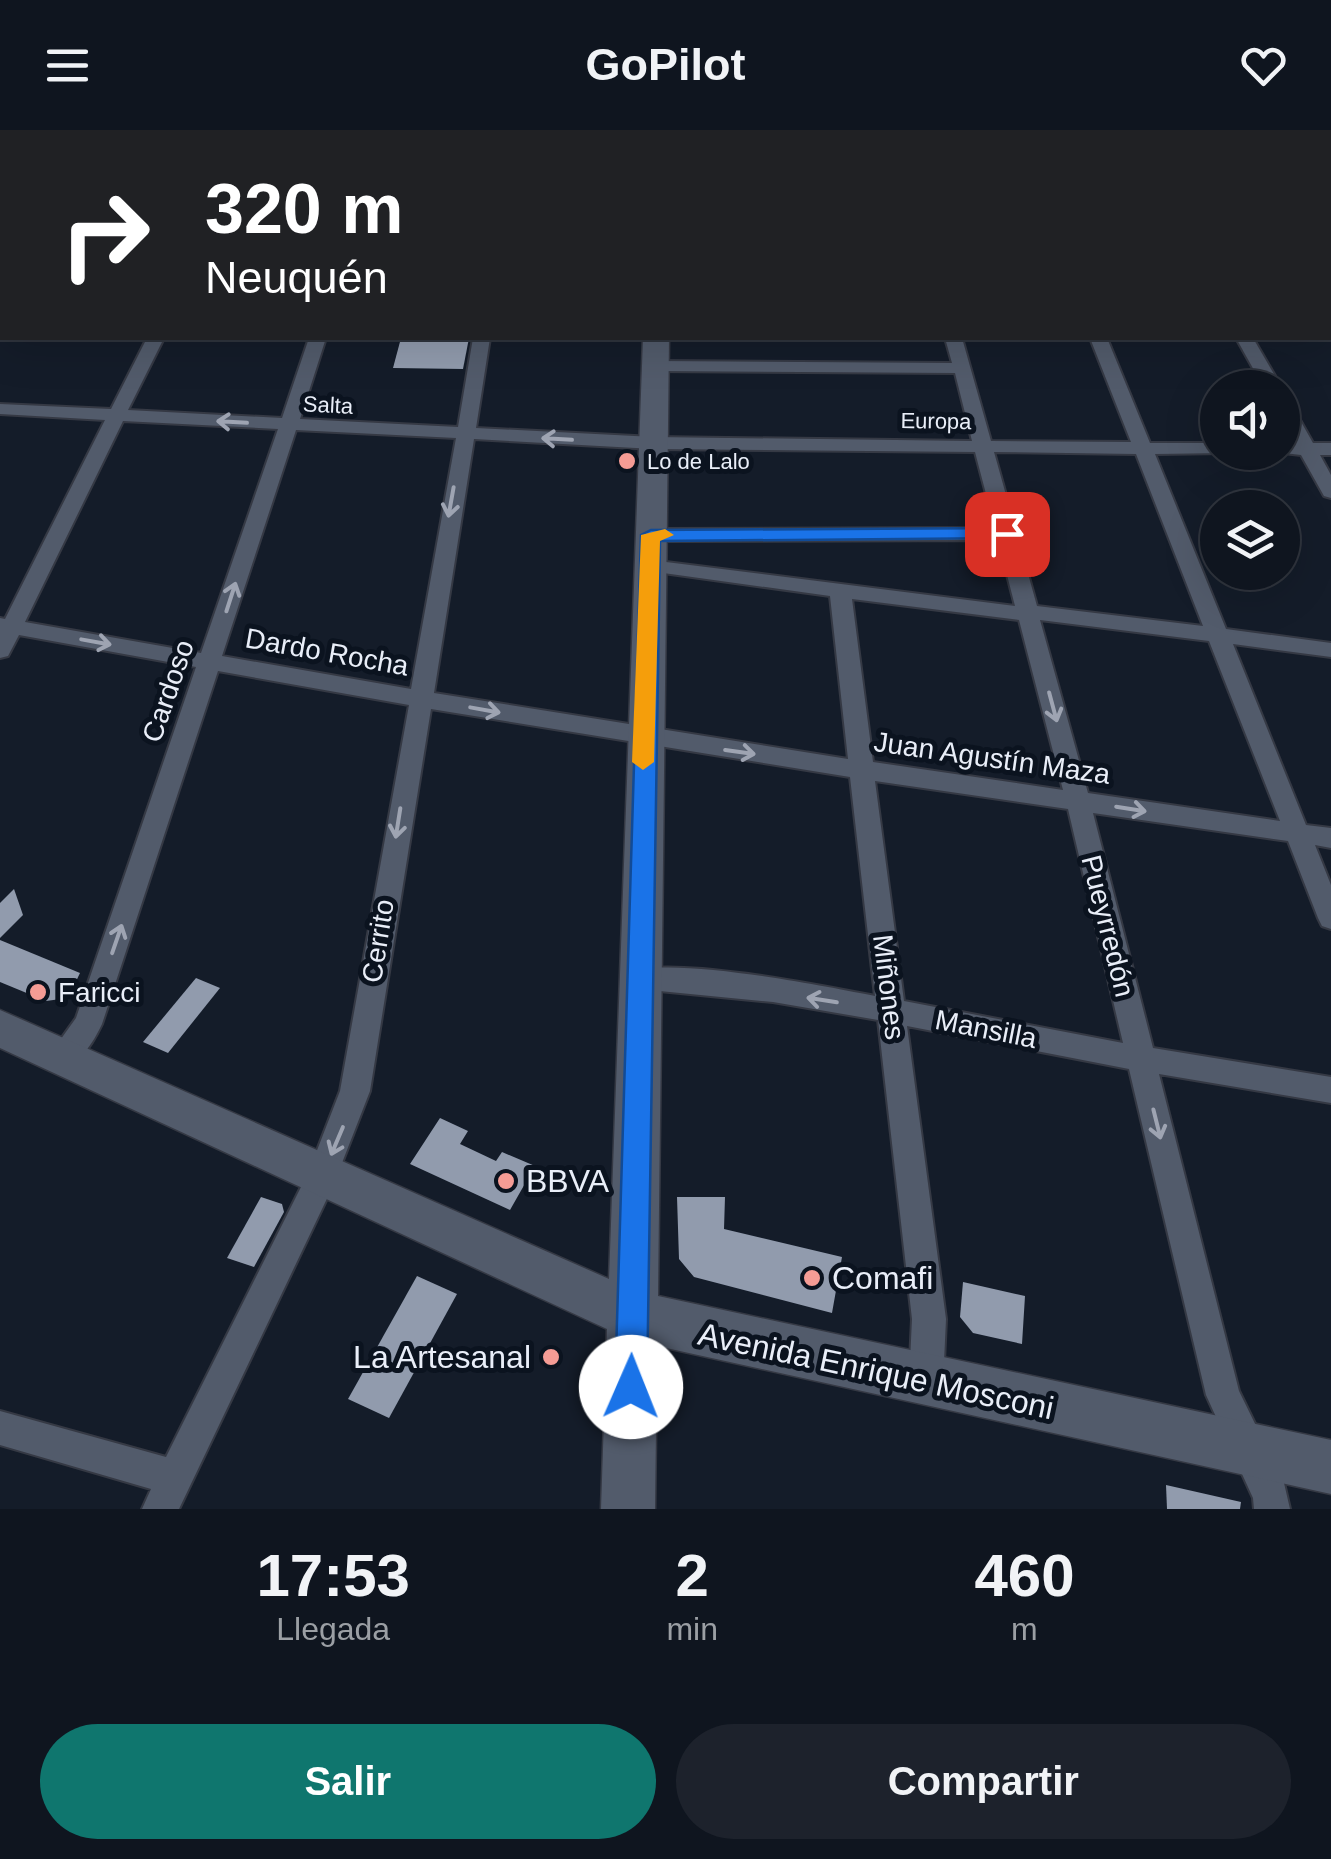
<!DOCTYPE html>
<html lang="es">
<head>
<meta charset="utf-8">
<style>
  body { margin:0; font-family:Helvetica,sans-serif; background:#1d222c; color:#f1f3f6; height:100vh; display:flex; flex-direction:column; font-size:38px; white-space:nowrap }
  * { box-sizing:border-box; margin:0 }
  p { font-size:32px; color:#9b9fa4 }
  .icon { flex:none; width:55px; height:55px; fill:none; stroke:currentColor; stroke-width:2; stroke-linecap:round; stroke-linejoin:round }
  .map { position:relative; height:1379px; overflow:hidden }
  .side { display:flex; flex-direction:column; background:#0f151f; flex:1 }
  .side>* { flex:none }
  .banner { position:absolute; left:0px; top:0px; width:1332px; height:210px; box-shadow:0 10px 40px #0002,0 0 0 2px #2f343d; background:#202124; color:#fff; overflow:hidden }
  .tools { position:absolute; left:1200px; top:240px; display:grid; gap:20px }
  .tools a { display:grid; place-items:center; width:100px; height:100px; border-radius:50%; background:#0f151f; box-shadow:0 10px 40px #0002,0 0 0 2px #2f343d; font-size:50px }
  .pin { position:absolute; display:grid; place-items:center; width:85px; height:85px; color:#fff; margin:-42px; border-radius:20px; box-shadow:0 5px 15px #0006 }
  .me { position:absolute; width:110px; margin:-55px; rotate:1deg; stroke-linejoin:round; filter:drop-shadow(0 0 8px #0008) }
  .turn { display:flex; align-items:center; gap:35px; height:210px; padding:0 40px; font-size:45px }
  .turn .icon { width:130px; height:130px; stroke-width:2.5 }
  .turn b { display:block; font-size:70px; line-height:85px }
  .eta { display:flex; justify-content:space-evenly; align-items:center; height:170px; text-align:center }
  .eta b { font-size:60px; font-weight:800; line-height:70px }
  .button { display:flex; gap:20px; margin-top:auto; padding:20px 40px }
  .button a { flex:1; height:115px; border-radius:60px; background:#0f766e; color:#fff; font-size:40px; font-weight:800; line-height:115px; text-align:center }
  .button a+a { background:#1d222c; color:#f1f3f6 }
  header { display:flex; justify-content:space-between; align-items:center; height:130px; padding:0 40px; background:#0f151f; font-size:45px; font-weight:800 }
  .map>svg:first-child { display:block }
  .building { fill:#919bad }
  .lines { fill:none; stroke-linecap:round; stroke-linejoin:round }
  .street-casing { stroke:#353944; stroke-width:4 }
  .secondary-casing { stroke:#353944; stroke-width:3 }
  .street { fill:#525b6b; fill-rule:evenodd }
  .secondary { fill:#525b6b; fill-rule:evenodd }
  .oneway { stroke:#9ea4b2 }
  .route { fill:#1a73e8; stroke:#114b97; stroke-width:2.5 }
  .slow { fill:#f59e0b }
  .poi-dot { fill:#f59c95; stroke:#0b131f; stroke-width:4 }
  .labels { text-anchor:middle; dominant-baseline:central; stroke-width:10; stroke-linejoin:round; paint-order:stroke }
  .far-street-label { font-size:22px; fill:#e9eef8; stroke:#0b131f }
  .far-poi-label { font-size:22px; fill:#e9eef8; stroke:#0b131f; text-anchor:start }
  .street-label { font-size:28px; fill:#e9eef8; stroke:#0b131f }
  .poi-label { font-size:28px; fill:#e9eef8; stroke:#0b131f; text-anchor:start }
  .near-poi-label { font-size:32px; fill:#e9eef8; stroke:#0b131f; text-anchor:start }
  .near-street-label { font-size:32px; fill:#e9eef8; stroke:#0b131f }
</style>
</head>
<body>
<header><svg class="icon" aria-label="menu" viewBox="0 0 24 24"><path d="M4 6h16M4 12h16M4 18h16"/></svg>GoPilot<svg class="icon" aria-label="heart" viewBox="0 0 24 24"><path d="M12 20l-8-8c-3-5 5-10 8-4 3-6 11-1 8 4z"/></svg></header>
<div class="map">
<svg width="1331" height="1379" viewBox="0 0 1331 1379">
  <rect width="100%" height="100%" fill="#141c29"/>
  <g class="building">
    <polygon points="401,208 469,208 463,239 393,238"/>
    <polygon points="14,759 23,785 0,808 0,773"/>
    <polygon points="0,810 80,843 68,868 46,871 0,852"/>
    <polygon points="196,848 220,858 168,923 143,912"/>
    <polygon points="440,988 468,1001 460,1014 496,1031 502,1022 535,1036 510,1080 410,1034"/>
    <polygon points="261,1067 282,1074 284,1082 254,1137 227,1128"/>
    <polygon points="677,1067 725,1067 724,1099 842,1127 832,1183 694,1147 679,1129"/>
    <polygon points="417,1146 457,1164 389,1288 348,1269"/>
    <polygon points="963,1152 1025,1166 1022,1214 973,1203 960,1187"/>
    <polygon points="1166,1355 1241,1372 1240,1379 1167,1379"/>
  </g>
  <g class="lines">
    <g class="street-casing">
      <g id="street">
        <rect x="514" y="0" width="14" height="2"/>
        <polygon points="893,0 907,0 908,2 894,2"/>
        <polygon points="1126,0 1140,0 1141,2 1127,2"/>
        <rect x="1330" y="167" width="1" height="10"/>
        <path d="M147,208H164L128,280L282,288L309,208H326L300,289L458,297L473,208H490L476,298L654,307L972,311L955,243L655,241L646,236L655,231L952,233L945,208H962L991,311L1131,312L1090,208H1107L1150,313H1218V322L1225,323L1155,324L1226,499L1331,513V527L1233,514L1306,695L1331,698V718L1315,715L1331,755V799L1322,796L1318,788L1288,711L1093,683L1153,918L1331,947V973L1159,944L1239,1261L1284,1353L1290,1379H1254L1253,1368L1206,1265L1129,939L907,896L946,1189L943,1253L938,1265L926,1270L914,1265L909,1253L912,1189L878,890L773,872L629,858L625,850L629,842C674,826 824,856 875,866L850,647L431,579L370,961L333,1056L179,1379H142L151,1359L0,1315V1281L166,1327L309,1041L340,961L409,575L218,541L102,894C93,913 75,944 52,936L48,927L76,888L196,537L19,505L8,526L0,528V488L5,489L105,290L0,284V274L111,279ZM123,291L278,299L201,523L25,492ZM296,300L456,308L411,559L222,526ZM474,309L654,319L975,322L995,398L651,399L641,405L651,411L998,410L1015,476L642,429L639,434L649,441L830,466L848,629L434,563ZM994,322L1136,324L1203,496L1037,476ZM852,469L1019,490L1063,660L873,632ZM1040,490L1209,511L1280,691L1088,663ZM875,651L1068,679L1123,913L904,871Z"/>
        <polygon points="1236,208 1253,208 1282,258 1264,258"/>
        <polygon points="1282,269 1291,274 1313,313 1331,313 1331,325 1320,325 1331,345 1331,368 1324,366 1301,325 1275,322 1282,322 1282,313 1294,313 1282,292"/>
      </g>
    </g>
    <g class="secondary-casing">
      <g id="secondary">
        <rect x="650" y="0" width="20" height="2"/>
        <rect x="1330" y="48" width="1" height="14"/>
        <rect x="0" y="108" width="2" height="14"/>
        <polygon points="643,208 669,208 658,1166 1331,1310 1331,1364 657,1216 655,1379 601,1379 607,1199 0,918 0,880 609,1149"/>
      </g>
    </g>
    <use href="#street" class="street"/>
    <use href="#secondary" class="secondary"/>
  </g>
  <defs><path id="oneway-shaft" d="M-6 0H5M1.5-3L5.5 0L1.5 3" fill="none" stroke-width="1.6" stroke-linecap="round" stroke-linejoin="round" transform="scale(2.5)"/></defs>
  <g class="oneway">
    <use href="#oneway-shaft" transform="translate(232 292) rotate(-177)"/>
    <use href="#oneway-shaft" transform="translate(557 309) rotate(-177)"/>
    <use href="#oneway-shaft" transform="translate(451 372) rotate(100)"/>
    <use href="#oneway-shaft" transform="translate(231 467) rotate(-72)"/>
    <use href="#oneway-shaft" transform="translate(96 512) rotate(10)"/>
    <use href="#oneway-shaft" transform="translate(1053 577) rotate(75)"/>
    <use href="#oneway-shaft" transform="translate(485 580) rotate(10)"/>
    <use href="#oneway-shaft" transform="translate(740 622) rotate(8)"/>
    <use href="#oneway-shaft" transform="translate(1131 679) rotate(9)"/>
    <use href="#oneway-shaft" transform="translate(398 693) rotate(99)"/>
    <use href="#oneway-shaft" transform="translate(117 809) rotate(-71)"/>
    <use href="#oneway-shaft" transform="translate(822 870) rotate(-171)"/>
    <use href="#oneway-shaft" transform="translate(1157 994) rotate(76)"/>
    <use href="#oneway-shaft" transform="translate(337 1011) rotate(113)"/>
  </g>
  <polygon class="route" points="1007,398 1013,400 1013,408 660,411 647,1257 642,1268 631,1272 620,1268 615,1257 641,405 651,400"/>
  <polygon class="slow" points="665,399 674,405 660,411 654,632 643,640 632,632 641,405"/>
  <g class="poi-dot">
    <circle cx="627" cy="331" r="10"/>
    <circle cx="38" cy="862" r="10"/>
    <circle cx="506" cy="1051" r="10"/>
    <circle cx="812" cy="1148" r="10"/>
    <circle cx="551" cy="1227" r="10"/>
  </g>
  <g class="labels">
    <g class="far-street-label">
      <text transform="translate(328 275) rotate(3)">Salta</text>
      <text transform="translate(936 291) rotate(1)">Europa</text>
    </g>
    <g class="far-poi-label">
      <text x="647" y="331">Lo de Lalo</text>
    </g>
    <g class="street-label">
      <text transform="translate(327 522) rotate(10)">Dardo Rocha</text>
      <text transform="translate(168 561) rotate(-71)">Cardoso</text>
      <text transform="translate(992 628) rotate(8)">Juan Agustín Maza</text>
      <text transform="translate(1108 796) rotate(76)">Pueyrredón</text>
      <text transform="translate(378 811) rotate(-81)">Cerrito</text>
      <text transform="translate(889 857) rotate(83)">Miñones</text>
      <text transform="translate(986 899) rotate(11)">Mansilla</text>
    </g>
    <g class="poi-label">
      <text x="58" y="862">Faricci</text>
    </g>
    <g class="near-poi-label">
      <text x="526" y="1051">BBVA</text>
      <text x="832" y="1148">Comafi</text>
      <text x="531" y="1227" text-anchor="end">La Artesanal</text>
    </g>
    <g class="near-street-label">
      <text transform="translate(876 1241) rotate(12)">Avenida Enrique Mosconi</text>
    </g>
  </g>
</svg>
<div class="tools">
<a><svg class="icon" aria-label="sound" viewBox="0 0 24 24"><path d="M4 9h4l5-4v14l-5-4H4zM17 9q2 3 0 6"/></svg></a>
<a><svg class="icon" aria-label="layers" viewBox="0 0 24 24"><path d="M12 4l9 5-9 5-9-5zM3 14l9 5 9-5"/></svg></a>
</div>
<div class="pin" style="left:1007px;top:404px;background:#d93025"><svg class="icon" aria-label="arrive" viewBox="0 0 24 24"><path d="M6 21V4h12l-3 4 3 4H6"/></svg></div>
<svg class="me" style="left:631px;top:1257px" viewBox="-20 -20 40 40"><circle r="19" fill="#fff"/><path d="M0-13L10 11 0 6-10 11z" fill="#1a73e8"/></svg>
<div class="banner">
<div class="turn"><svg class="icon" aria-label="right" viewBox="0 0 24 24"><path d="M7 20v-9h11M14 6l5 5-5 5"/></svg><div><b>320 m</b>Neuquén</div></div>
</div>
</div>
<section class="side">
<div class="eta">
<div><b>17:53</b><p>Llegada</p></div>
<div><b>2</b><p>min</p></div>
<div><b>460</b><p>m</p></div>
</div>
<div class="button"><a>Salir</a><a>Compartir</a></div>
</section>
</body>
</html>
